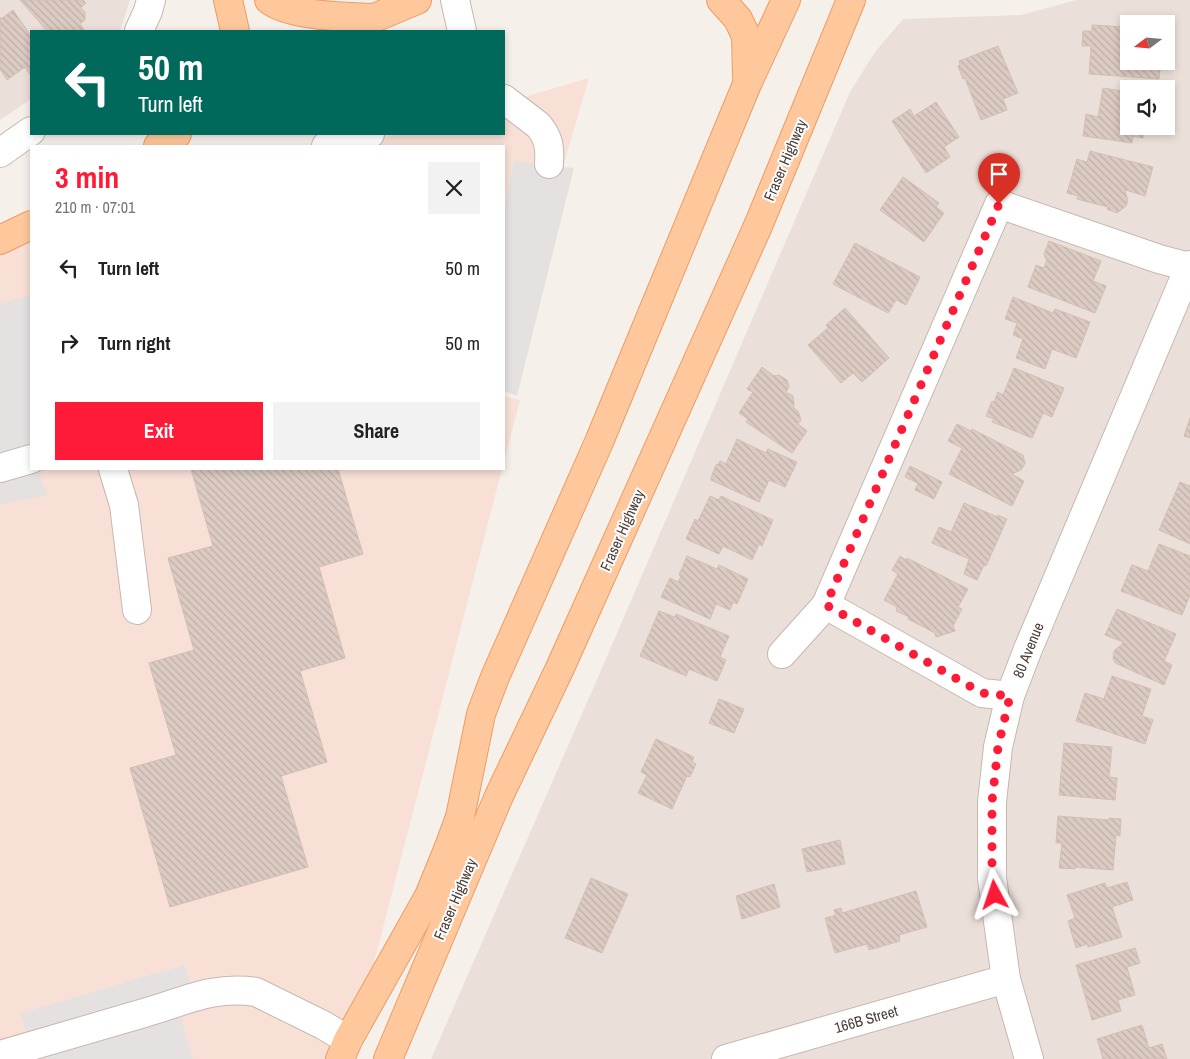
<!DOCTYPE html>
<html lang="en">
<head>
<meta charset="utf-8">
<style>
  body { margin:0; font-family:"Archivo Narrow",sans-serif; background:#f2f2f2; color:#222; height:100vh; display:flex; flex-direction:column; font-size:19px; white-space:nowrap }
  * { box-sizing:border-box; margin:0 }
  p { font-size:16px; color:#767676 }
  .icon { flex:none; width:28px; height:28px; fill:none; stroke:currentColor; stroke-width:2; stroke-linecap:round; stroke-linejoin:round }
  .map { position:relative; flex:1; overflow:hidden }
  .sheet { position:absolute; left:30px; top:145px; width:475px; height:325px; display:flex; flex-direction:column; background:#fff; border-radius:0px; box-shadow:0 2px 8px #0003 }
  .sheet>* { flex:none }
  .guide { position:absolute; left:30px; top:30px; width:475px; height:105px; border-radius:0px; box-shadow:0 2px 8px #0003; background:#00695c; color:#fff; overflow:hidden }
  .needle { width:32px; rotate:254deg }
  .tools { position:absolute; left:1120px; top:15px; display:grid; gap:10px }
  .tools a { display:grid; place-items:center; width:55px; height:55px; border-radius:0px; background:#fff; box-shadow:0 2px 8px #0003; font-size:25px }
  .pin { position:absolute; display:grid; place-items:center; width:42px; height:42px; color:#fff; margin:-51px -21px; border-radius:50% 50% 50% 0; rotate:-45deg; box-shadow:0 0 5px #0007 }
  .pin .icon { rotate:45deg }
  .me { position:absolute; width:55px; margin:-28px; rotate:355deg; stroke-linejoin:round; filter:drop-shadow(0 0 4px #0008) }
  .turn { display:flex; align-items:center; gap:18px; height:105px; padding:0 25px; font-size:22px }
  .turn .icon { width:65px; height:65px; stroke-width:2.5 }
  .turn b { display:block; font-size:35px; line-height:42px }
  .round { display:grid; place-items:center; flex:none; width:52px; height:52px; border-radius:0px; background:#f2f2f2 }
  .head { display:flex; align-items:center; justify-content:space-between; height:85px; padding:0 25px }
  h1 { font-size:30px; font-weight:700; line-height:38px; color:#ff1a37 }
  .button { display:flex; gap:10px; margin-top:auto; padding:10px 25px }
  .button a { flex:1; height:58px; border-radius:0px; background:#ff1a37; color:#fff; font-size:20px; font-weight:700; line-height:58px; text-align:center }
  .button a+a { background:#f2f2f2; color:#222 }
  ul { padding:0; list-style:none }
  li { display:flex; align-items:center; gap:15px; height:75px; padding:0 25px }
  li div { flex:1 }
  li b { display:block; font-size:19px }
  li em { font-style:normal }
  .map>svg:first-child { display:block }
  .residential { fill:#ebe0d9; fill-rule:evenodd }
  .commercial { fill:#f8e0d6 }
  .parking { fill:#e5e1e0 }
  .building { fill:url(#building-back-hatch); stroke:#d4beb2 }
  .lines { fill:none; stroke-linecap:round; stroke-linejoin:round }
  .minor-casing { stroke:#c6b8b0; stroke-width:30 }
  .major-casing { stroke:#ec9d64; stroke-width:30 }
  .minor { stroke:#fff; stroke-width:28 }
  .major { stroke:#ffc79c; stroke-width:28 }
  .route { stroke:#ff1a37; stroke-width:9; stroke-dasharray:0 16.2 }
  .labels { text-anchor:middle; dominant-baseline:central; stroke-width:4; stroke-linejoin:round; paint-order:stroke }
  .street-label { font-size:15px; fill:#4c3e38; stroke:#fff }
</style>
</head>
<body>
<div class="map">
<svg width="1190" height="1059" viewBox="0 0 1190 1059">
  <defs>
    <pattern id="building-back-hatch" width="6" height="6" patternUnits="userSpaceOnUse" patternTransform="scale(1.25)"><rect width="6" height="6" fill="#dccbc3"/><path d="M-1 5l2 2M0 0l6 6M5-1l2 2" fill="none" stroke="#beafa8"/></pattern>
  </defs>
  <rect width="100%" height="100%" fill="#f6f0eb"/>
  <g class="residential">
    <polygon points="0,0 130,0 120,31 31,31 31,99 0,120"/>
    <path d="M1076,0H1190V1059H431L602,668L850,92L875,52L903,19L1021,15ZM1129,24H1166V61H1129ZM1129,89H1166V126H1129Z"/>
  </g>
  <g class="commercial">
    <polygon points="589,78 504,368 504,146 355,146 398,134 504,134 504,103"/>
    <polygon points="31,240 31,469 502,469 349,1059 0,1059 0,250"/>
    <polygon points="504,396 520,400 504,462"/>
  </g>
  <g class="parking">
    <polygon points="514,161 574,168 517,396 504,391 504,210"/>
    <polygon points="31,295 31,469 49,469 39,472 47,495 0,505 0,304"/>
    <polygon points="184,965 199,1007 179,1012 193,1059 0,1059 0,1042 26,1032 21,1013"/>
  </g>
  <g class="building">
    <polygon points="20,0 83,0 86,3 81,8 85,12 85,20 80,24 85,31 47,31"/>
    <polygon points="13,10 31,36 31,76 25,67 7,80 0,69 0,17 1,19"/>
    <polygon points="1092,25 1129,27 1129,61 1161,61 1159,79 1089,74 1091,46 1082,46 1083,31 1092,31"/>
    <polygon points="998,46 1018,93 1003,99 1007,110 981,120 965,78 963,79 958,66 960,65 959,61"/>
    <polygon points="1103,88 1129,92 1129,126 1149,126 1144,130 1143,138 1133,136 1132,143 1083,136 1086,114 1098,117"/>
    <polygon points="936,102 959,137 944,147 950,157 926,173 892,121 910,109 914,116"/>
    <polygon points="1090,151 1153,167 1145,196 1126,190 1125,192 1128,200 1126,206 1117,213 1107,209 1108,207 1077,199 1078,196 1067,193 1077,159 1087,162"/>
    <polygon points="903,177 939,203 936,207 944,213 924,242 880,210"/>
    <polygon points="1049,241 1101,261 1093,281 1106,286 1095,313 1028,287 1036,265 1044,268 1047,259 1045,258 1044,254"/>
    <polygon points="855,243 920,277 906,305 896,300 888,313 833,284"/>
    <polygon points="1013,297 1053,313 1055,309 1090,322 1076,358 1052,349 1045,369 1016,358 1023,339 1013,335 1017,323 1005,319"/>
    <polygon points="845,308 889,358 862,382 853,373 841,383 808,345 828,328 826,325"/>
    <polygon points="762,367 774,376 779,375 787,380 789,387 786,392 793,396 794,405 793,407 798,411 801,420 798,424 807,431 792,453 746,422 748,419 739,413 753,392 747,389"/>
    <polygon points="1014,368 1064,388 1052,417 1043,413 1032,438 992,422 994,419 986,416 992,401 994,402 998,392 1003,395"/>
    <polygon points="1190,418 1190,438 1184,436"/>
    <polygon points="957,424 971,431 972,429 1023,455 1025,463 1021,470 1012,474 1024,481 1012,506 949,474 962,448 948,441"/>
    <polygon points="737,439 766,453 768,449 797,462 785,487 769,480 759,502 711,480 712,475 716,465 719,464 720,461 726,464"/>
    <polygon points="910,466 942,482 934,499 915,490 918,483 905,477"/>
    <polygon points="191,469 338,469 363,554 319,567 345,658 300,671 327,762 281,776 308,867 170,907 130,768 176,755 149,663 194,650 168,558 213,546"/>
    <polygon points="1180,482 1190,486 1190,544 1159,530"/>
    <polygon points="710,496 719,500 721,496 773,520 762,546 759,544 752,560 723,546 719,554 686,539 695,519 698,521"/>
    <polygon points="964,503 998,517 998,515 1007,519 986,566 984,565 977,580 964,574 969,559 932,543 939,527 951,532"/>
    <polygon points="1159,544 1190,556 1190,595 1182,615 1121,591 1132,565 1148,571"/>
    <polygon points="687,556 717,569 719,565 748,579 737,604 733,602 730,610 716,604 710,619 661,597 670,578 678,582 681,576 679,575"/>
    <polygon points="900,556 906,560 907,558 968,589 958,607 962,609 953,626 955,631 936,637 935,633 908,619 909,617 896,611 897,607 884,600 898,574 892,570"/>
    <polygon points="1117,609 1176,634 1164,661 1172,665 1164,685 1115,663 1113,658 1114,651 1118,647 1121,646 1123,642 1105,635"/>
    <polygon points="659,611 675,617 676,614 729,636 720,657 726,660 717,681 689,669 686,676 640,656"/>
    <polygon points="1112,676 1151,689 1142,716 1153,720 1145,744 1076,721 1085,693 1104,699"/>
    <polygon points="719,699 744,709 734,733 709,723"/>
    <polygon points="656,739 694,757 692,762 696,764 690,777 687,776 672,809 638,793 647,775 641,772"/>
    <polygon points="1064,743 1112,747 1109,777 1117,778 1115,800 1059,795"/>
    <polygon points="1058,816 1109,820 1109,818 1121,819 1120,836 1116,835 1113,870 1075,867 1075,869 1059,868 1062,843 1056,843"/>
    <polygon points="840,840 845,864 807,872 802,849"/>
    <polygon points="591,878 628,894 602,953 565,938"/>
    <polygon points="1127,882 1133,900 1112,907 1122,937 1088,947 1087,944 1076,948 1068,921 1075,918 1067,895 1105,883 1107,888"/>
    <polygon points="774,884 780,907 742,919 736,896"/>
    <polygon points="916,891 927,927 899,935 900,941 869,950 867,944 835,953 825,918 836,915 834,910 841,908 842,913"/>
    <polygon points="1135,948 1140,963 1127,967 1135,995 1118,1000 1121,1011 1092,1020 1076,965"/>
    <polygon points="1142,1025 1149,1048 1162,1044 1167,1059 1103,1059 1097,1039"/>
  </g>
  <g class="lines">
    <g class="minor-casing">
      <g id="minor">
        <polyline points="455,0 462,31"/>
        <polyline points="139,31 148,11 151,0"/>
        <path d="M504,99L538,125C549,138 550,147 549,164"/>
        <polyline points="326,146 370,134"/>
        <polyline points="0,153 31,131"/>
        <polyline points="0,468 31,459"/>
        <polyline points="113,469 124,505 137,610"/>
        <polyline points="782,654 826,605"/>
        <polyline points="1010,696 982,693 826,605 999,204 1159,259 1189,267"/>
        <path d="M0,1055C48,1041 96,1027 144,1013C183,1002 214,985 256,992L323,1025L348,1040"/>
        <polyline points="726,1059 1006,979"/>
        <polyline points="1029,1059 1006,979 992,878 992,802 998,747 1010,696 1028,649 1190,265"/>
      </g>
    </g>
    <g class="major-casing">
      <g id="major">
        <polyline points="228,0 235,31"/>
        <path d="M269,0C293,17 342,16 372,18"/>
        <polyline points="721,0 738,19 746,36 747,77"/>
        <polyline points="355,26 417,0"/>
        <polyline points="158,146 177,134"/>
        <polyline points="0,240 31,225"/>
        <polyline points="340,1059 348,1040 429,896 449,847 460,817 481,714 495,677 599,442 747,84 786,0"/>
        <polyline points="388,1059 499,796 560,668 758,226 851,0"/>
      </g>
    </g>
    <use href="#minor" class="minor"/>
    <use href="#major" class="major"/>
  </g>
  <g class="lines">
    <polyline class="route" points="995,895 992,878 992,802 998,747 1010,696 982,693 826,605 999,204"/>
  </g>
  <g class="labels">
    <g class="street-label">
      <text transform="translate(785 160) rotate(-67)">Fraser Highway</text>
      <text transform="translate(622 530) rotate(-66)">Fraser Highway</text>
      <text transform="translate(1028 650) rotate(-68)">80 Avenue</text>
      <text transform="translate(455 899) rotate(-67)">Fraser Highway</text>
      <text transform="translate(866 1019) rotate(-16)">166B Street</text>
    </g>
  </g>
</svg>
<div class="tools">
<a><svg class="needle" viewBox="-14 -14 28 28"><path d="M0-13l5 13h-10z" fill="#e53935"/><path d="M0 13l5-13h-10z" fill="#767676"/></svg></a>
<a><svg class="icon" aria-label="sound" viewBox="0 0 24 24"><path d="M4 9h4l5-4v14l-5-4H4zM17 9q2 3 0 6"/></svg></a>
</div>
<div class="pin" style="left:999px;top:204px;background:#d93025"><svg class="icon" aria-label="arrive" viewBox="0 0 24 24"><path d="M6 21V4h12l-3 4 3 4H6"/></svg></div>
<svg class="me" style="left:995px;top:895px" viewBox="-20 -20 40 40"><path d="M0-17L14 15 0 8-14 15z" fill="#ff1a37" stroke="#fff" stroke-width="4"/></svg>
<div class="guide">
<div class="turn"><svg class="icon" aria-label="left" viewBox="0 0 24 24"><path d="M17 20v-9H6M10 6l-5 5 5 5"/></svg><div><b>50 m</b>Turn left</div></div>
</div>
<section class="sheet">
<div class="head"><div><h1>3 min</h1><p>210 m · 07:01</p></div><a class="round"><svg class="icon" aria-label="close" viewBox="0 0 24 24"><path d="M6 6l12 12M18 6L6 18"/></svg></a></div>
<ul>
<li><svg class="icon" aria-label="left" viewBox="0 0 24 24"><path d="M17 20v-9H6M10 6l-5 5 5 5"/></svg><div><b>Turn left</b></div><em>50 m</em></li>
<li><svg class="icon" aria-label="right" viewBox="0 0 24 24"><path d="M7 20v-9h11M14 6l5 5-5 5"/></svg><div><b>Turn right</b></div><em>50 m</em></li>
</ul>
<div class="button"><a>Exit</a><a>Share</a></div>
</section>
</div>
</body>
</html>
